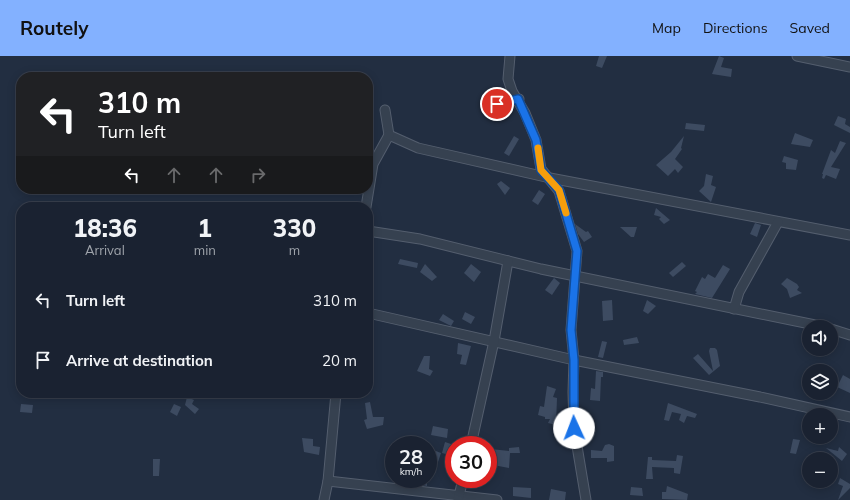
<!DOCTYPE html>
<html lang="en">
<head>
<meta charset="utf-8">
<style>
  body { margin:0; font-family:Mulish,sans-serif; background:#232a39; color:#f1f3f6; height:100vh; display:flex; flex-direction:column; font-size:15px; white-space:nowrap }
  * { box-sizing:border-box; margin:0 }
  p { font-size:13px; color:#9fa4ab }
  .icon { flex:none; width:22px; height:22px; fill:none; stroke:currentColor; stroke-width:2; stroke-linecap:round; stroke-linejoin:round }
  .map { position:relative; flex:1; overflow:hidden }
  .panel { position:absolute; left:16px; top:146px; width:357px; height:196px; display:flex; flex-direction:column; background:#1a2231; border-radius:16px; box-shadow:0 2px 10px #0003,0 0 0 1px #383f4d }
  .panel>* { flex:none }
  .banner { position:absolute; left:16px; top:16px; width:357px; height:122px; border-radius:16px; box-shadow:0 2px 10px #0003,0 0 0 1px #383f4d; background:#202124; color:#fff; overflow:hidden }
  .buttons { position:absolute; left:802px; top:264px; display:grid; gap:8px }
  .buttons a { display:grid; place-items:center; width:36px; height:36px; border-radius:50%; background:#1a2231; box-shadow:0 2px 10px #0003,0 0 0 1px #383f4d; font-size:20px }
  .speed { position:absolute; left:385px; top:380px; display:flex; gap:8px; font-size:20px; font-weight:700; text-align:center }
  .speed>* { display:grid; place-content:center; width:52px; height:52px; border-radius:50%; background:#1a2231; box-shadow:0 2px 10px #0003,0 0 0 1px #383f4d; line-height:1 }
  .speed small { font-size:10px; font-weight:400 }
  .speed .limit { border:6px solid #d22; background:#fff; color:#111 }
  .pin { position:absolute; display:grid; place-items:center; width:34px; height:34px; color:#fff; margin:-17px; border:2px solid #fff; border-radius:50%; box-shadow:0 1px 4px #0007 }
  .me { position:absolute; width:44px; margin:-22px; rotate:358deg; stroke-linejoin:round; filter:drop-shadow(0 0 3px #0008) }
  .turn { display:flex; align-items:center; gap:14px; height:84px; padding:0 16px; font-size:18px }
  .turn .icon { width:52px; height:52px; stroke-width:2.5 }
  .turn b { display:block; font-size:28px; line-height:34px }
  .lanes { display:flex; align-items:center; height:38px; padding:0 16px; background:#0003; justify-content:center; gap:20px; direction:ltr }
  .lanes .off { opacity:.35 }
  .eta { display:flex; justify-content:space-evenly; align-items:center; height:68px; text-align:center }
  .eta b { font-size:24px; font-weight:800; line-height:28px }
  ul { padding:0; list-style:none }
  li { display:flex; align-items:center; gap:12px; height:60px; padding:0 16px }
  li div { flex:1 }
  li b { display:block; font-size:15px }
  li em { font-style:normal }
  header { display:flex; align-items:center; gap:24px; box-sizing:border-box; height:56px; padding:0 20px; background:#83b1ff; color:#111 }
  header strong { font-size:19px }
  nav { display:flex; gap:22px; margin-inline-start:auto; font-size:14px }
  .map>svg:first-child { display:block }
  .building { fill:#3d4b61 }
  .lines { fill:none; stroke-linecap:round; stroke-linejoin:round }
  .street-casing { stroke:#545e6e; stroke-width:11 }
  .street { stroke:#364150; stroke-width:9 }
  .route-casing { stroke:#114b97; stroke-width:10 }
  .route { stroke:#1a73e8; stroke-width:7 }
  .slow { stroke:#f59e0b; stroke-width:7 }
</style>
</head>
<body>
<header>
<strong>Routely</strong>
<nav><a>Map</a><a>Directions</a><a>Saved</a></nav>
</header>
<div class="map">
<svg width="850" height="444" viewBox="0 0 850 444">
  <rect width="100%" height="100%" fill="#222e41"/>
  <g class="building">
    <polygon points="599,0 607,0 602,12 596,10"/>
    <polygon points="719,0 724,2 721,11 732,13 731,21 712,18"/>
    <polygon points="838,60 846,63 845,68 850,71 850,77 834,69"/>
    <polygon points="686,67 705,69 704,75 685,73"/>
    <polygon points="795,77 813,84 810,91 791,88"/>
    <polygon points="514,80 519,83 509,100 504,97"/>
    <polygon points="684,80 681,92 682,93 675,103 683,111 678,117 675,113 668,120 656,109 671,96"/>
    <polygon points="840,85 846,87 831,111 840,113 836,123 826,119 824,123 822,122 823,118 822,118 831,94 835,97"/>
    <polygon points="784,100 798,104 796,114 786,113 786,107 782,106"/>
    <polygon points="706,118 713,120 711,129 716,131 711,146 699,135 704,130"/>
    <polygon points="501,125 510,132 505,139 497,128"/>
    <polygon points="539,134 545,138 538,149 532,145"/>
    <polygon points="656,152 670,164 664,168 659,163 661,161 654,159"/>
    <polygon points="755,167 761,169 757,181 750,178"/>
    <polygon points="575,168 586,176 588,175 592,181 584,186 578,178"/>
    <polygon points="620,171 637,171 634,181 631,181"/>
    <polygon points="400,203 418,207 417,212 398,208"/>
    <polygon points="682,206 686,210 673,221 669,217"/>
    <polygon points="425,208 437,221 432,225 420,216"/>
    <polygon points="471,208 481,216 474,226 464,217"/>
    <polygon points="723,209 730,213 712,242 695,238 697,236 695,235 702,221 705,223 708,218 715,222"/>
    <polygon points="554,222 560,227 552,239 545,234"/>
    <polygon points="787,222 797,228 799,231 797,234 802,237 790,242 787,233 781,228"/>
    <polygon points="612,244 613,264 603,265 602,245"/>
    <polygon points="647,244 656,250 648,258 643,255"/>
    <polygon points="465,256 475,261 471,268 462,263"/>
    <polygon points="443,258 454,265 451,270 439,264"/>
    <polygon points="637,281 639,287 624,289 623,284"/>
    <polygon points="602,285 607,286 603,302 598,301"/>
    <polygon points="458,287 471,290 466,309 460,308 462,299 457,298"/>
    <polygon points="710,292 715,292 717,294 720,310 709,319 693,302 698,298 713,315 709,295"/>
    <polygon points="424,300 430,300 429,313 433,315 430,320 417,315"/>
    <polygon points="596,315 603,316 603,321 601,321 600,345 590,344 591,332 595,333"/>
    <polygon points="843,319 850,323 850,337 837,331"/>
    <polygon points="547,330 556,333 553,341 557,342 556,369 548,367 550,363 545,363 545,361 538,359 540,350 544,351"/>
    <polygon points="187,341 194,344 192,348 199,353 195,358 185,349"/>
    <polygon points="370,346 373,361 384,361 383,369 367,373 364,364 367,363 365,347"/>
    <polygon points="668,347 697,358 695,362 687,360 684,367 679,364 681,358 672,356 669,365 664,364"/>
    <polygon points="21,348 33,349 32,357 20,356"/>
    <polygon points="174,348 181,351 177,360 170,356"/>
    <polygon points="433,370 448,373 447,382 431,379"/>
    <polygon points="302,382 313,383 313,390 320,391 319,399 304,396"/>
    <polygon points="793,383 800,384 796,398 790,397"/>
    <polygon points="445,386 454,389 454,400 442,397"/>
    <polygon points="609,388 614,390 614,405 607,406 607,402 591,402 591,394 602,395 605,389"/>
    <polygon points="519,391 520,397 510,397 509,412 493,409 495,401 490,400 491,393 509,395 509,392"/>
    <polygon points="839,391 847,398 842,405 826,392 838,395"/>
    <polygon points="428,392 441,397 438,406 428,402"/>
    <polygon points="677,399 683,400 680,418 674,417 674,412 652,411 653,423 646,423 648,401 652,401 652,404 676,405"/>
    <polygon points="153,403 160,403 159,420 153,420"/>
    <polygon points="840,422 850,428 850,432 838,444 843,430 838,428"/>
    <polygon points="407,423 427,423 427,430 406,426"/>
    <polygon points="667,430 688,438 687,444 662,443 662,436 666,436"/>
    <polygon points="513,431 531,432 531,442 513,440"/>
    <polygon points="631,431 642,432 643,440 630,439"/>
    <polygon points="551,433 566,436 565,444 549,444"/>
  </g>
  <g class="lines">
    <g class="street-casing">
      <g id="street">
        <polyline points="510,0 508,23 512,35 525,57 536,84 541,113 559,135 577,195 571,274 574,304 573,336 574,372 586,444"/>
        <polyline points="797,0 850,11"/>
        <polyline points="487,53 488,50 519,43"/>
        <polyline points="385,54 389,79 418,92 550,122 850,179"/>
        <polyline points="366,151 373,108 389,79"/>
        <polyline points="368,175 420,183 541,213 825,271"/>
        <polyline points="734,253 739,236 778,166"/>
        <polyline points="368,257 574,304 760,341 850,361"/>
        <polyline points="831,273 850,279"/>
        <polyline points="471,389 494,285 508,205"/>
        <polyline points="328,425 497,444"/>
        <polyline points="324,444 328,425 336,337"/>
        <polyline points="458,444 463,423"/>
      </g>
    </g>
    <use href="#street" class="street"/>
  </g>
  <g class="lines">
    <g class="route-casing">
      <polyline id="route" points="497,48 518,43 536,84 541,114 559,134 577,195 571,274 574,304 574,372"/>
    </g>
    <use href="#route" class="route"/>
    <polyline class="slow" points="538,92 541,114 559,134 566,157"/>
  </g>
</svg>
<div class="buttons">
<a><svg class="icon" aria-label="sound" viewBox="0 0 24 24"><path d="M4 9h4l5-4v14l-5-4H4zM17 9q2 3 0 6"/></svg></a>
<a><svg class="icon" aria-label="layers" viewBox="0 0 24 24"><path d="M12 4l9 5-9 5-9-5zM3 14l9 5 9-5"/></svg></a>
<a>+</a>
<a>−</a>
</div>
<div class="speed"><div>28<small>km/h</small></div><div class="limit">30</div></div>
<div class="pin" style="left:497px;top:48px;background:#d93025"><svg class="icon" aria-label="arrive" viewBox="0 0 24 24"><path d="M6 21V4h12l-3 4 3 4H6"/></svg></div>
<svg class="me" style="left:574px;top:372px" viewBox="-20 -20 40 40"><circle r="19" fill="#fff"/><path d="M0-13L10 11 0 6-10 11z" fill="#1a73e8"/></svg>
<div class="banner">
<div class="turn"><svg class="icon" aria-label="left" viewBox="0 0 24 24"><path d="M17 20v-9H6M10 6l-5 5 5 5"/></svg><div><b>310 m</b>Turn left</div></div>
<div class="lanes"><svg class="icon" aria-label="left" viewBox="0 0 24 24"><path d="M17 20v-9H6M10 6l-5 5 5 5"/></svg><svg class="icon off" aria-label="ahead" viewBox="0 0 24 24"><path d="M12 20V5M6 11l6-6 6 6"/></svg><svg class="icon off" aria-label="ahead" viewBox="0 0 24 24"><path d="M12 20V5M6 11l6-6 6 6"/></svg><svg class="icon off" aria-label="right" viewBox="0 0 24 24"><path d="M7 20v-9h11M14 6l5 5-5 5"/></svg></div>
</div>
<section class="panel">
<div class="eta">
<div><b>18:36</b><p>Arrival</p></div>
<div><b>1</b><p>min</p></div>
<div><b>330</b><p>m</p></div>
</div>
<ul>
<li><svg class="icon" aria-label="left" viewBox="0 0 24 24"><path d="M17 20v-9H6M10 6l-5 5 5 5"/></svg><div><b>Turn left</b></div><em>310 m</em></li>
<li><svg class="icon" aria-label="arrive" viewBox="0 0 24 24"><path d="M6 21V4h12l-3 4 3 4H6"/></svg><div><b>Arrive at destination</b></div><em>20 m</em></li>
</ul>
</section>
</div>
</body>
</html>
